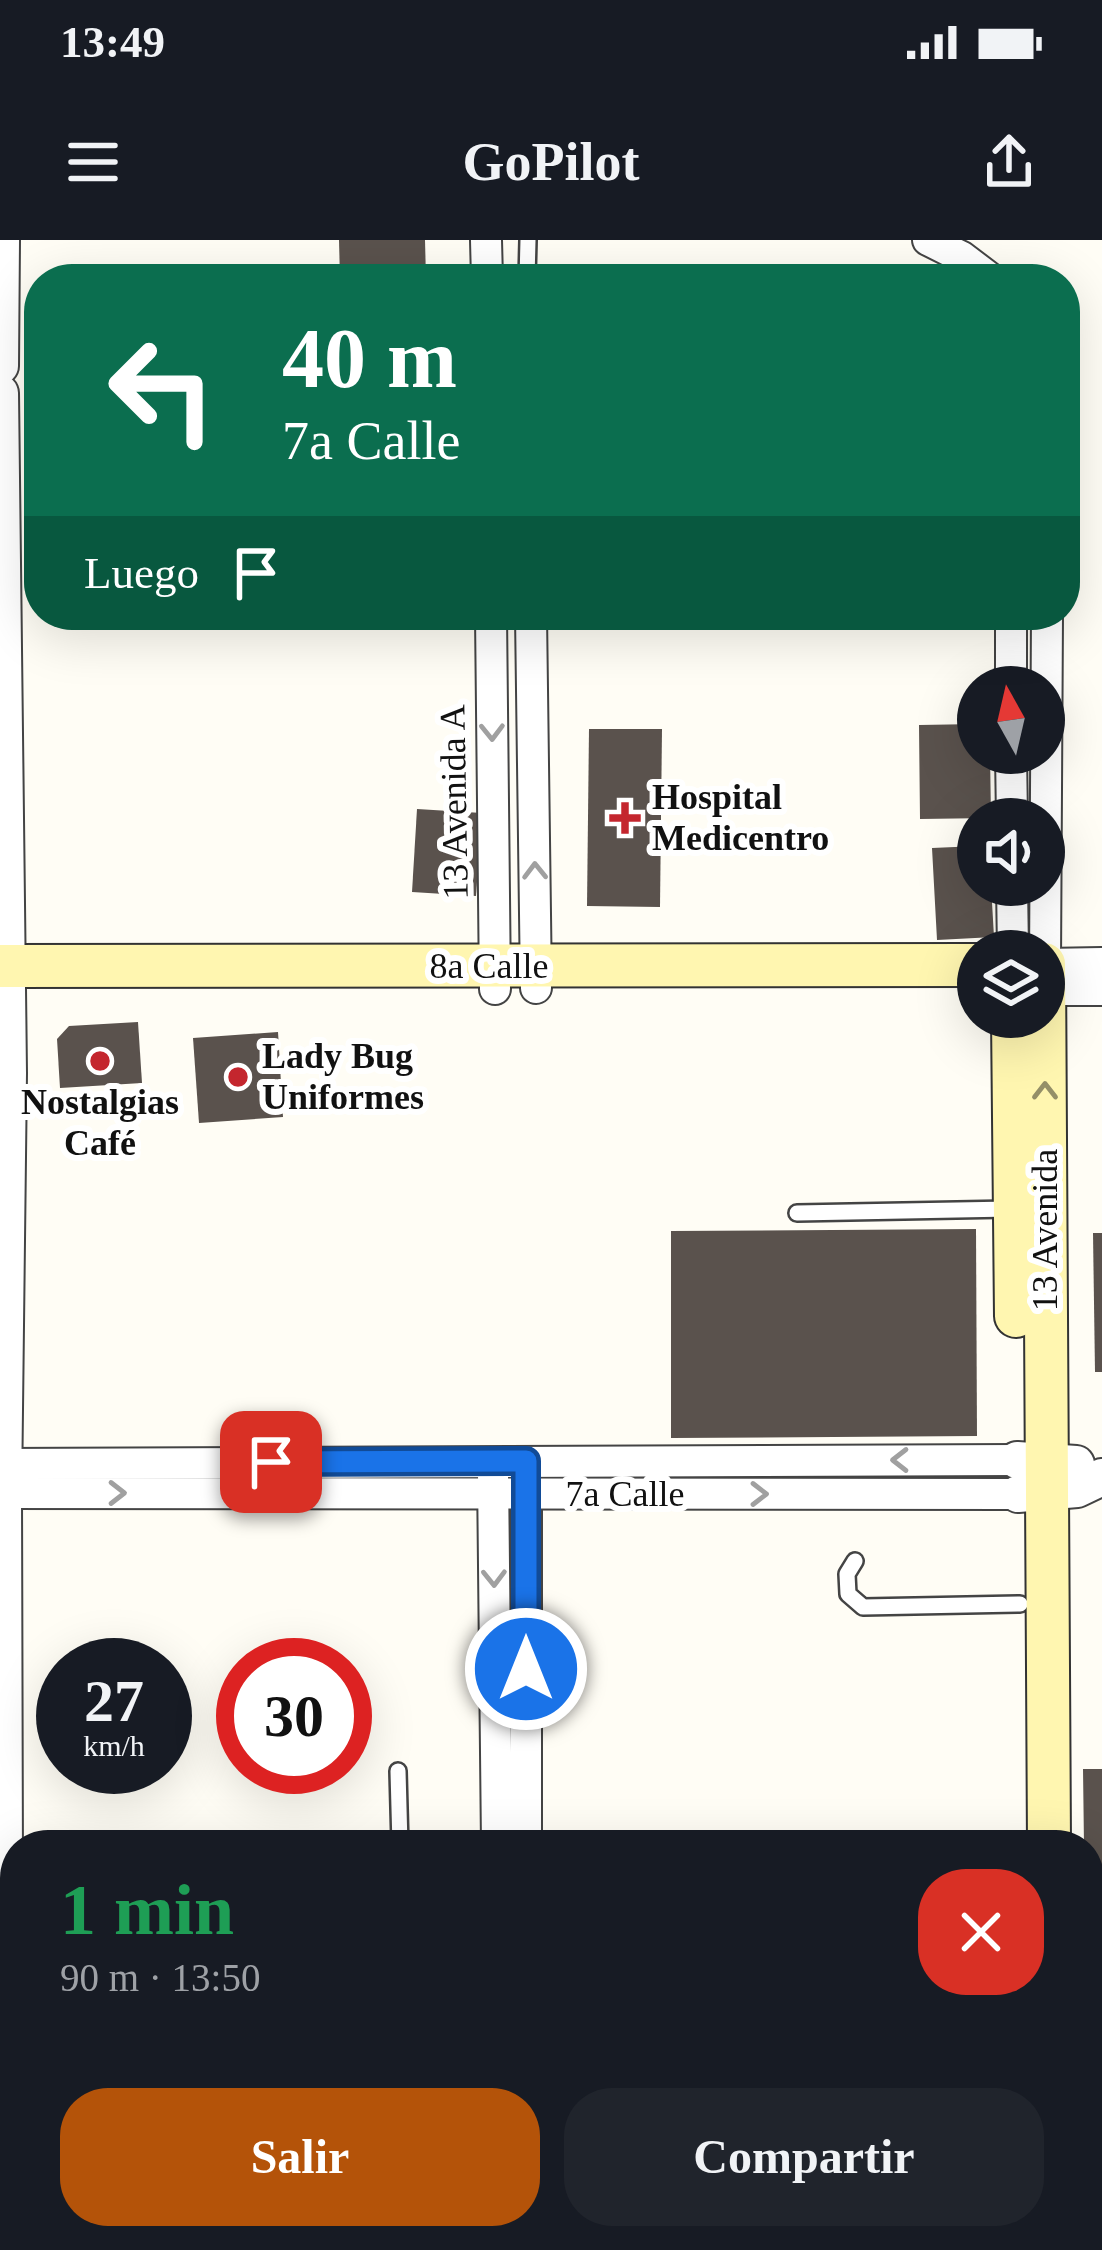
<!DOCTYPE html>
<html lang="es">
<head>
<meta charset="utf-8">
<style>
  body { margin:0; font-family:"Times New Roman",serif; background:#20242c; color:#f1f3f6; height:100vh; display:flex; flex-direction:column; font-size:45px; white-space:nowrap }
  * { box-sizing:border-box; margin:0 }
  p { font-size:39px; color:#9ea1a6 }
  .icon { flex:none; width:66px; height:66px; fill:none; stroke:currentColor; stroke-width:2; stroke-linecap:round; stroke-linejoin:round }
  .map { position:relative; flex:1; overflow:hidden }
  .side { position:absolute; left:0px; top:1590px; width:1104px; height:420px; display:flex; flex-direction:column; background:#171b24; border-radius:48px 48px 0 0; box-shadow:0 12px 48px #0002 }
  .side>* { flex:none }
  .banner { position:absolute; left:24px; top:24px; width:1056px; height:366px; border-radius:48px; box-shadow:0 12px 48px #0002; background:#0b6e4f; color:#fff; overflow:hidden }
  .needle { width:78px; rotate:352deg }
  .controls { position:absolute; left:957px; top:426px; display:grid; gap:24px }
  .controls a { display:grid; place-items:center; width:108px; height:108px; border-radius:50%; background:#171b24; box-shadow:0 12px 48px #0002; font-size:60px }
  .speed { position:absolute; left:36px; top:1398px; display:flex; gap:24px; font-size:60px; font-weight:700; text-align:center }
  .speed>* { display:grid; place-content:center; width:156px; height:156px; border-radius:50%; background:#171b24; box-shadow:0 12px 48px #0002; line-height:1 }
  .speed small { font-size:30px; font-weight:400 }
  .speed .limit { border:18px solid #d22; background:#fff; color:#111 }
  .pin { position:absolute; display:grid; place-items:center; width:102px; height:102px; color:#fff; margin:-51px; border-radius:24px; box-shadow:0 6px 18px #0006 }
  .me { position:absolute; width:132px; margin:-66px; rotate:0deg; stroke-linejoin:round; filter:drop-shadow(0 0 9px #0008) }
  .turn { display:flex; align-items:center; gap:42px; height:252px; padding:0 60px; font-size:54px }
  .turn .icon { width:156px; height:156px; stroke-width:2.5 }
  .turn b { display:block; font-size:84px; line-height:102px }
  .then { display:flex; align-items:center; height:114px; padding:0 60px; background:#0003; gap:24px; font-size:45px }
  .round { display:grid; place-items:center; flex:none; width:126px; height:126px; border-radius:48px; background:#20242c }
  .head { display:flex; align-items:center; justify-content:space-between; height:204px; padding:0 60px }
  h1 { font-size:72px; font-weight:600; line-height:90px; color:#1e9e55 }
  .action { display:flex; gap:24px; margin-top:auto; padding:24px 60px }
  .action a { flex:1; height:138px; border-radius:48px; background:#b45309; color:#fff; font-size:48px; font-weight:600; line-height:138px; text-align:center }
  .action a+a { background:#20242c; color:#f1f3f6 }
  .status { display:flex; justify-content:space-between; align-items:center; height:84px; padding:0 60px; background:#171b24; direction:ltr }
  .status svg { height:33px; fill:currentColor }
  header { display:flex; justify-content:space-between; align-items:center; height:156px; padding:0 60px; background:#171b24; font-size:54px; font-weight:600 }
  .map>svg:first-child { display:block }
  .building { fill:#5a524d }
  .lines { fill:none; stroke-linecap:round; stroke-linejoin:round }
  .service-casing { stroke:#444; stroke-width:20 }
  .minor-casing { stroke:#444; stroke-width:34 }
  .tertiary-casing { stroke:#444; stroke-width:40 }
  .secondary-casing { stroke:#333; stroke-width:46 }
  .service { stroke:#fff; stroke-width:15 }
  .minor { stroke:#fff; stroke-width:30 }
  .tertiary { stroke:#fff; stroke-width:36 }
  .secondary { stroke:#fff6b0; stroke-width:42 }
  .oneway { stroke:#a0a0a0 }
  .oneway2 { stroke:#948f68 }
  .route-casing { stroke:#114b97; stroke-width:30 }
  .route { stroke:#1a73e8; stroke-width:21 }
  .poi-dot { fill:#c4262e; stroke:#fff; stroke-width:4.5 }
  .labels { text-anchor:middle; dominant-baseline:central; stroke-width:12; stroke-linejoin:round; paint-order:stroke }
  .poi-label { font-size:36px; font-weight:bold; fill:#111; stroke:#fff; text-anchor:start }
  .street-label { font-size:36px; fill:#111; stroke:#fff }
</style>
</head>
<body>
<div class="status"><b>13:49</b><svg viewBox="0 0 49 12"><path d="M0 12V9h3v3zM5 12V6h3v6zM10 12V3h3v9zM15 12V0h3v12zM26 1h20v11H26zM47 4h2v5h-2z"/></svg></div>
<header><svg class="icon" aria-label="menu" viewBox="0 0 24 24"><path d="M4 6h16M4 12h16M4 18h16"/></svg>GoPilot<svg class="icon" aria-label="share" viewBox="0 0 24 24"><path d="M12 15V3M7 8l5-5 5 5M5 13v7h14v-7"/></svg></header>
<div class="map">
<svg width="1102" height="2010" viewBox="0 0 1102 2010">
  <rect width="100%" height="100%" fill="#fffdf5"/>
  <g class="building">
    <polygon points="339,0 425,0 426,39 340,39"/>
    <polygon points="978,484 978,513 990,513 991,578 920,579 919,485"/>
    <polygon points="589,489 662,489 660,667 587,666"/>
    <polygon points="417,569 482,573 476,656 412,652"/>
    <polygon points="978,606 978,645 991,645 994,697 937,700 932,608"/>
    <polygon points="138,782 142,843 60,848 57,799 69,786"/>
    <polygon points="278,792 283,877 199,883 193,798"/>
    <polygon points="976,989 977,1196 671,1198 671,991"/>
    <polygon points="1093,993 1102,993 1102,1132 1095,1132"/>
    <polygon points="1083,1529 1102,1529 1102,1700 1089,1700 1089,1605 1084,1605"/>
    <polygon points="890,1995 891,2010 644,2010 644,2005"/>
  </g>
  <g class="lines">
    <g class="service-casing">
      <g id="service">
        <polyline points="527,39 528,0"/>
        <polyline points="797,973 1010,969"/>
        <polyline points="855,1321 847,1334 848,1354 863,1367 1020,1364"/>
        <polyline points="398,1531 400,1605"/>
        <polyline points="92,1995 93,2010"/>
      </g>
    </g>
    <g class="minor-casing">
      <g id="minor">
        <polyline points="486,0 487,39"/>
        <polyline points="928,0 962,17 991,39"/>
        <polyline points="491,375 495,749"/>
        <polyline points="531,375 536,748"/>
        <polyline points="1011,375 1011,447"/>
        <polyline points="1047,375 1045,724 1102,723"/>
        <polyline points="1011,513 1012,579"/>
        <polyline points="1012,645 1013,711"/>
        <polyline points="1045,750 1102,750"/>
        <polyline points="0,1224 1017,1220"/>
        <polyline points="493,1233 497,1605"/>
        <polyline points="0,1253 1018,1254"/>
        <polyline points="526,1605 526,1233"/>
        <polyline points="1089,1724 1102,1724"/>
      </g>
    </g>
    <g class="tertiary-casing">
      <g id="tertiary">
        <polyline points="0,126 1,0"/>
        <polyline points="0,153 8,833 3,1253 5,2010"/>
        <polyline points="1017,1220 1076,1224"/>
        <polyline points="1018,1254 1077,1249 1102,1237"/>
      </g>
    </g>
    <g class="secondary-casing">
      <g id="secondary">
        <polyline points="1044,724 1049,1605"/>
        <polyline points="0,726 978,725"/>
        <polyline points="1013,777 1016,1076"/>
        <polyline points="1054,1995 1055,2010"/>
      </g>
    </g>
    <use href="#service" class="service"/>
    <use href="#minor" class="minor"/>
    <use href="#tertiary" class="tertiary"/>
    <use href="#secondary" class="secondary"/>
  </g>
  <defs><path id="oneway-chevron" d="M-2-3.5L2.5 0L-2 3.5" fill="none" stroke-width="1.6" stroke-linecap="round" stroke-linejoin="round" transform="scale(3)"/></defs>
  <g class="oneway">
    <use href="#oneway-chevron" transform="translate(492 492) rotate(89)"/>
    <use href="#oneway-chevron" transform="translate(535 631) rotate(-91)"/>
    <use href="#oneway-chevron" transform="translate(900 1220) rotate(180)"/>
    <use href="#oneway-chevron" transform="translate(117 1253)"/>
    <use href="#oneway-chevron" transform="translate(759 1254)"/>
    <use href="#oneway-chevron" transform="translate(494 1338) rotate(89)"/>
  </g>
  <use class="oneway2" href="#oneway-chevron" transform="translate(1045 851) rotate(-90)"/>
  <g class="lines">
    <g class="route-casing">
      <polyline id="route" points="271,1222 526,1221 526,1429"/>
    </g>
    <use href="#route" class="route"/>
  </g>
  <g class="poi-dot">
    <path d="M619 560h12v12h12v12h-12v12h-12v-12h-12v-12h12z"/>
    <circle cx="100" cy="821" r="12"/>
    <circle cx="238" cy="837" r="12"/>
  </g>
  <g class="labels">
    <g class="poi-label">
      <text x="652" y="557">Hospital<tspan x="652" dy="41">Medicentro</tspan></text>
      <text x="262" y="816">Lady Bug<tspan x="262" dy="41">Uniformes</tspan></text>
      <text x="100" y="862" text-anchor="middle">Nostalgias<tspan x="100" dy="41">Café</tspan></text>
    </g>
    <g class="street-label">
      <text transform="translate(454 562) rotate(-91)">13 Avenida A</text>
      <text x="489" y="726">8a Calle</text>
      <text transform="translate(1045 990) rotate(-90)">13 Avenida</text>
      <text x="625" y="1254">7a Calle</text>
    </g>
  </g>
</svg>
<div class="controls">
<a><svg class="needle" viewBox="-14 -14 28 28"><path d="M0-13l5 13h-10z" fill="#e53935"/><path d="M0 13l5-13h-10z" fill="#9ea1a6"/></svg></a>
<a><svg class="icon" aria-label="sound" viewBox="0 0 24 24"><path d="M4 9h4l5-4v14l-5-4H4zM17 9q2 3 0 6"/></svg></a>
<a><svg class="icon" aria-label="layers" viewBox="0 0 24 24"><path d="M12 4l9 5-9 5-9-5zM3 14l9 5 9-5"/></svg></a>
</div>
<div class="speed"><div>27<small>km/h</small></div><div class="limit">30</div></div>
<div class="pin" style="left:271px;top:1222px;background:#d93025"><svg class="icon" aria-label="arrive" viewBox="0 0 24 24"><path d="M6 21V4h12l-3 4 3 4H6"/></svg></div>
<svg class="me" style="left:526px;top:1429px" viewBox="-20 -20 40 40"><circle r="17" fill="#1a73e8" stroke="#fff" stroke-width="3"/><path d="M0-11L8 9 0 5-8 9z" fill="#fff"/></svg>
<div class="banner">
<div class="turn"><svg class="icon" aria-label="left" viewBox="0 0 24 24"><path d="M17 20v-9H6M10 6l-5 5 5 5"/></svg><div><b>40 m</b>7a Calle</div></div>
<div class="then">Luego<svg class="icon" aria-label="arrive" viewBox="0 0 24 24"><path d="M6 21V4h12l-3 4 3 4H6"/></svg></div>
</div>
<section class="side">
<div class="head"><div><h1>1 min</h1><p>90 m · 13:50</p></div><a class="round" style="background:#d93025;color:#fff"><svg class="icon" aria-label="close" viewBox="0 0 24 24"><path d="M6 6l12 12M18 6L6 18"/></svg></a></div>
<div class="action"><a>Salir</a><a>Compartir</a></div>
</section>
</div>
</body>
</html>
